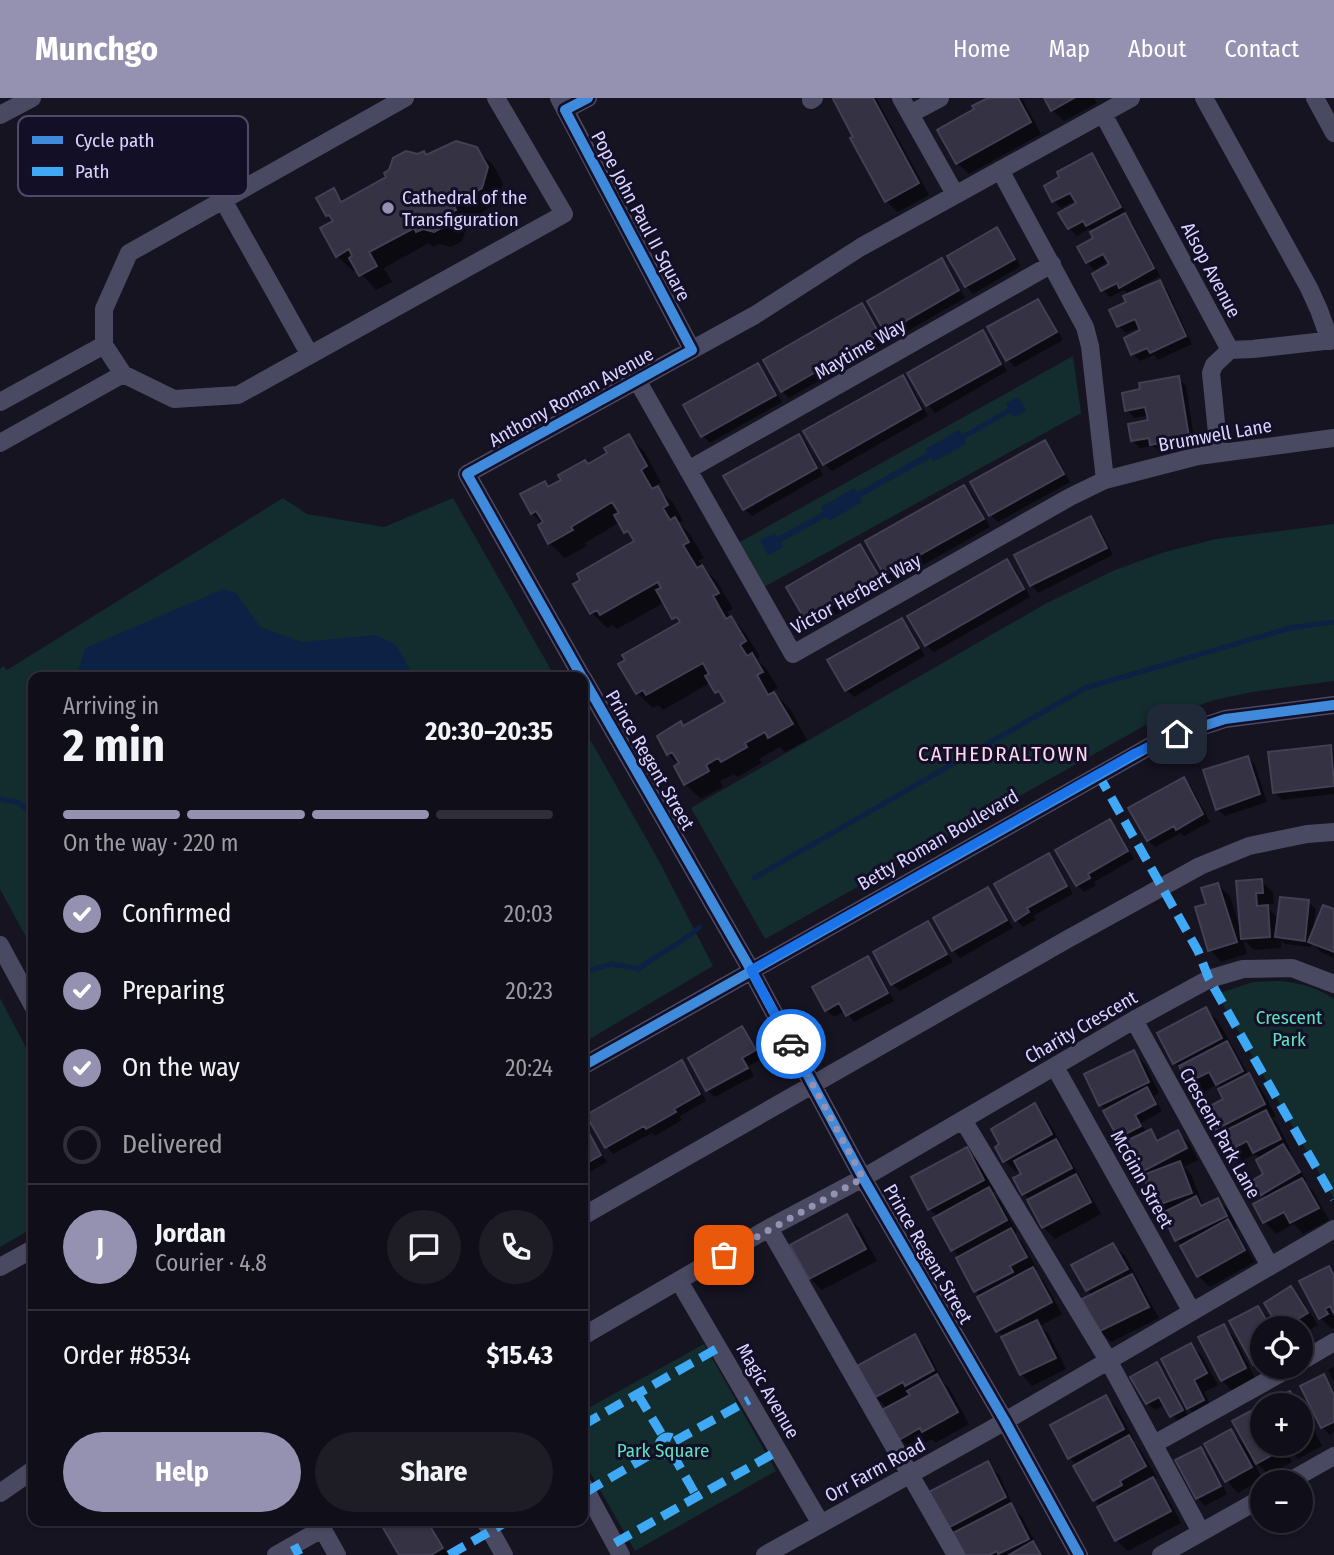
<!DOCTYPE html>
<meta charset="utf-8">
<style>
:root{--surface:#100f19;--page:#1e1d26;--text:#f1f3f6;--muted:#9c9ca2;--line:#302f38;--accent:#9591b1}
body{margin:0;font-family:"Fira Sans Condensed",sans-serif;background:var(--page);color:var(--text);height:100vh;display:flex;flex-direction:column;font-size:26px;white-space:nowrap}
*{box-sizing:border-box;margin:0}
p{font-size:23px;color:var(--muted)}
.icon{flex:none;width:38px;height:38px;fill:none;stroke:currentColor;stroke-width:2;stroke-linecap:round;stroke-linejoin:round}
.map{position:relative;flex:1;overflow:hidden}
.drawer{position:absolute;left:28px;top:574px;width:560px;height:854px;display:flex;flex-direction:column;background:var(--surface);border-radius:14px;box-shadow:0 2px 5px #0004,0 0 0 2px var(--line)}
.drawer>*{flex:none}
.fabs{position:absolute;left:1250px;top:1218px;display:grid;gap:14px}
.fabs a{display:grid;place-items:center;width:63px;height:63px;border-radius:50%;background:var(--surface);box-shadow:0 2px 5px #0004,0 0 0 2px var(--line);font-size:35px}
.pin{position:absolute;display:grid;place-items:center;width:60px;height:60px;color:#fff;margin:-30px;border-radius:14px;box-shadow:0 4px 10px #0006}
.courier{position:absolute;display:grid;place-items:center;width:70px;height:70px;margin:-35px;border:5px solid #1a73e8;border-radius:50%;background:#fff;color:#222;box-shadow:0 2px 9px #0007}
.head em{font-style:normal;font-weight:700}
.head div{display:flex;flex-direction:column-reverse}
.head{display:flex;align-items:center;justify-content:space-between;height:119px;padding:0 35px}
h1{font-size:46px;font-weight:700;line-height:52px}
.bar{display:grid;grid-template-columns:repeat(4,1fr);gap:10px 7px;align-content:center;height:84px;padding:0 35px}
.bar i{height:9px;border-radius:5px;background:var(--line)}
.bar .selected{background:var(--accent)}
.bar p{grid-column:span 4}
.line{display:flex;align-items:center;gap:18px;padding:0 35px;border-top:2px solid var(--line)}
.line div{flex:1}
.round{display:grid;place-items:center;flex:none;width:74px;height:74px;border-radius:37px;background:var(--page)}
ol{padding:0 35px;list-style:none}
li{display:flex;align-items:center;gap:21px;height:77px}
li p{margin-inline-start:auto}
li .icon{padding:7px;border-radius:50%;background:var(--accent);color:#fff;stroke-width:4}
li:last-child{color:var(--muted)}
li i{width:38px;height:38px;border:4px solid var(--line);border-radius:50%}
.button{display:flex;gap:14px;margin-top:auto;padding:14px 35px}
.button a{flex:1;height:80px;border-radius:42px;background:var(--accent);color:#fff;font-size:28px;font-weight:700;line-height:80px;text-align:center}
.button a+a{background:var(--page);color:var(--text)}
header{display:flex;align-items:center;gap:42px;box-sizing:border-box;height:98px;padding:0 35px;background:var(--accent);color:#fff}
header strong{font-size:33px}
nav{display:flex;gap:38px;margin-inline-start:auto;font-size:24px}
.map>svg:first-child{display:block}
.green{fill:#132c2d}
.water{fill:#0d2144}
.shadow{fill:#0007}
.lines{fill:none;stroke-linecap:round;stroke-linejoin:round}
.stream{stroke:#0d2144;stroke-width:5}
.building{fill:#343243;stroke:#433f54;stroke-width:2}
.minor{stroke:#4a4962;stroke-width:18}
.quiet{stroke:#3fa9f5;stroke-width:9;stroke-dasharray:18 9;stroke-linecap:butt}
.cycleway-casing{stroke:#130f26;stroke-width:15}
.cycleway{stroke:#408adc;stroke-width:10}
.done{stroke:#9591b1;stroke-width:7;stroke-dasharray:0 12.6}
.route{stroke:#1a73e8;stroke-width:9}
.poi-dot{fill:#9591b1;stroke:#130f26;stroke-width:2.5}
.labels{text-anchor:middle;dominant-baseline:central;stroke-width:6;stroke-linejoin:round;paint-order:stroke}
.poi-label{font-size:19px;fill:#d9d4ff;stroke:#130f26;text-anchor:start}
.street-label{font-size:19px;fill:#d9d4ff;stroke:#130f26}
.park-label{font-size:19px;fill:#5fe0c0;stroke:#130f26}
.neighbourhood-label{font-size:21px;letter-spacing:2px;fill:#ffd6f0;stroke:#130f26}
.key{fill:#130f26;stroke:#4e4a67;stroke-width:2}
.key-label{font-size:19px;fill:#d9d4ff}
</style>
<header>
<strong>Munchgo</strong>
<nav><a>Home</a><a>Map</a><a>About</a><a>Contact</a></nav>
</header>
<div class="map">
<svg width="1334" height="1457" viewBox="0 0 1334 1457">
<rect width="100%" height="100%" fill="#161421"/>
<path class="green" d="M1073 258 1081 315 764 489 738 445Z
M283 400 307 416 384 429 453 400 555 579H33V852L0 791V571L3 568 7 572Z
M1334 426V583L1252 594 1214 602 1144 628 765 841 691 710 1045 506 1115 472 1165 454 1216 441Z
M583 629 659 763 713 868 583 945Z
M1279 883C1300 885 1317 889 1334 901V1101L1217 896 1253 884Z
M0 900 33 963V1130L0 1149Z
M704 1246 776 1373 635 1453 583 1362V1313Z"/>
<path class="water" d="M1018 299 1026 313 1014 319 1010 315 964 341 966 346 933 364 931 360 860 399 862 404 829 423 826 419 781 444 783 449 768 457 760 442 774 435 778 439 823 414 821 409 854 390 858 394 927 355 925 351 959 332 962 337 1008 310 1006 305Z
M224 491 236 495 260 529 302 544 376 537 396 547 414 579H84L79 571 85 550Z"/>
<path class="shadow" d="M839 0H876L929 97 898 114 886 103Z
M991 0H1022L1041 36 969 76 957 65 977 12Z
M1046 0H1094L1097 5 1064 23 1052 12Z
M476 51 493 67 503 85 497 105 468 123 471 128 466 131 462 143 451 149 439 146 433 149 429 145 384 170 392 184 376 192 357 171 353 173 337 158 334 124 327 117 334 93 345 104 427 59Z
M1092 57 1099 64 1127 117 1125 118 1132 124 1160 178 1140 189 1141 192 1159 184 1167 191 1192 246 1158 262 1154 257 1140 263 1133 256 1143 233 1141 229 1126 235 1119 228 1129 197 1124 192 1110 199 1104 193 1125 182 1109 163 1094 172 1087 164 1095 141 1090 130 1077 138 1069 130 1078 106 1076 102 1061 110 1054 103Z
M997 131 1004 139 1021 168 973 196 966 188Z
M941 163 949 170 965 200 894 241 886 234Z
M1037 203 1045 211 1063 242 1015 269 1008 262Z
M862 207 869 215 886 245 789 300 782 293Z
M982 234 990 242 1007 273 935 315 928 307 909 275Z
M757 267 765 274 782 304 710 345 703 338Z
M902 279 910 287 928 318 832 373 824 366Z
M1178 280 1186 288 1195 346 1159 353 1153 348 1140 350 1133 343 1150 323 1149 317 1134 320 1127 312Z
M628 338 644 353 661 384 655 388 673 405 683 423 679 425 690 436 704 460 698 463 718 485 733 511 727 514 746 536 760 559 757 561 767 572 778 590 772 593 790 611 807 642 785 654 780 649 759 661 762 665 737 679 734 676 720 683 723 689 701 701 685 686 679 667 668 656 684 629 727 605 710 585 663 612 658 607 653 610 637 595 680 526 665 504 617 531 613 527 607 530 591 514 582 483 636 444 620 424 585 445 587 448 565 460 549 445 543 426 532 415 545 385 550 390 589 368 609 356Z
M798 338 806 345 823 377 752 418 744 411Z
M1044 344 1052 351 1070 384 998 424 991 417Z
M964 389 972 396 990 429 893 484 886 476 868 444Z
M1091 420 1098 427 1113 457 1038 495 1031 487Z
M860 448 867 455 886 488 814 529 806 521Z
M1006 463 1014 470 1030 499 934 554 926 547Z
M902 522 909 529 925 558 854 599 846 592Z
M1330 649 1334 653V696L1282 702 1274 694Z
M1248 660 1255 667 1267 704 1225 718 1217 711Z
M1183 681 1191 688 1210 724 1184 738 1181 735 1155 749 1148 742Z
M1109 723 1117 730 1134 761 1094 784 1096 787 1084 794 1077 787Z
M1048 757 1056 764 1073 796 1033 818 1036 822 1023 829 1016 822Z
M1261 783 1273 794 1274 806 1265 807 1279 821 1308 804 1316 811 1313 833 1334 813V860L1322 855 1312 845 1311 849 1285 846 1281 842V850L1254 852 1243 841 1247 856 1221 864 1210 852 1208 807 1218 787 1230 798 1240 831 1237 785Z
M988 791 995 798 1013 830 960 860 953 852Z
M928 825 935 833 953 864 900 893 892 886Z
M867 860 875 867 894 903 854 924 845 913 834 919 827 912Z
M1206 912 1218 923 1250 979 1260 989 1276 1018 1272 1020 1277 1025 1291 1053 1289 1054 1306 1082 1304 1084 1313 1093 1329 1122 1303 1136 1294 1126 1276 1136 1265 1124 1255 1107 1267 1100 1263 1096 1266 1076 1261 1061 1256 1056 1239 1064 1227 1053 1222 1036 1217 1031V1013L1225 1002 1222 991 1218 986 1200 996 1175 965Z
M742 931 749 938 762 960 749 968 754 978 715 999 707 992Z
M1133 955 1145 966 1159 995 1154 998 1162 1013 1141 1025 1147 1035 1151 1033 1161 1043 1178 1035 1190 1046 1198 1062 1184 1069 1191 1076 1203 1107 1204 1108 1217 1102 1229 1113 1237 1130 1235 1131 1255 1164 1210 1189 1198 1178 1183 1148 1177 1142 1165 1115 1157 1107 1148 1083 1139 1075 1126 1046 1119 1039 1107 1013 1100 1006Z
M682 965 689 972 706 1003 680 1018 682 1022 655 1038 652 1035 613 1056 606 1048Z
M1035 1007 1046 1019 1101 1116 1055 1141 1043 1129 1030 1102 1024 1096 1023 1076 1021 1072 1016 1074 1005 1063 1002 1046Z
M583 1025 607 1064 583 1078Z
M966 1051 978 1063 995 1093 992 1095 1000 1103 1017 1134 1014 1136 1022 1144 1037 1171 1034 1172 1044 1183 1062 1216 1040 1228 1048 1235 1066 1271 1032 1288 1021 1276 1004 1239 998 1233 981 1199 976 1193 958 1161 960 1160 953 1152 935 1121 938 1119 930 1111 913 1080Z
M847 1118 859 1130 877 1163 822 1192 810 1180Z
M1113 1147 1125 1158 1159 1220 1111 1244 1100 1233 1093 1198 1087 1192Z
M1329 1170 1334 1175V1230L1332 1231 1320 1220Z
M1291 1190 1302 1202 1318 1227 1306 1234 1315 1249 1300 1255V1230H1281L1266 1206Z
M1258 1210 1270 1221 1274 1230H1262V1269H1281L1265 1277 1254 1266Z
M1223 1228 1235 1240 1256 1282 1233 1294 1222 1282Z
M915 1238 926 1250 943 1284 949 1290 969 1326 935 1345 932 1341 912 1352 900 1341 888 1311 876 1299Z
M1191 1247 1202 1258 1218 1287 1204 1294 1214 1314 1200 1321 1188 1310Z
M1157 1266 1164 1274 1189 1319 1179 1325 1165 1307 1155 1312 1147 1305Z
M1334 1269V1284L1328 1272Z
M1324 1278 1334 1292V1334L1330 1337 1322 1329Z
M1290 1295 1302 1307 1322 1348 1298 1361 1283 1346 1292 1364 1269 1377 1252 1360 1262 1381 1238 1395 1227 1383 1231 1333 1248 1351 1258 1311 1262 1315V1346H1300V1307H1265Z
M1106 1299 1117 1310 1135 1343H1133L1140 1351 1157 1380 1153 1382 1164 1393 1181 1425 1128 1453 1116 1442 1101 1409 1095 1402 1076 1369 1077 1368 1070 1360 1052 1328Z
M1200 1351 1208 1358 1227 1396 1205 1408 1197 1400 1177 1363Z
M987 1366 999 1377 1015 1412 1022 1419 1039 1451 1044 1457H966L955 1434 949 1429Z
M381 1423H429L448 1457H401Z"/>
<g class="lines">
<path class="stream" d="M0 701 17 704 33 715
M754 780 1085 590 1290 530 1334 524
M583 874 612 866 639 871C658 855 680 847 700 829"/>
</g>
<path class="building" d="M835 0H873L919 85 885 104 850 40 853 39 833 1Z
M988 0H1018L1031 24 956 66 937 32 974 11 972 8Z
M1044 0H1074L1051 13Z
M456 43 477 49 488 69 482 90 454 107 456 112 451 115 447 127 434 134 423 131 416 134 414 130 369 154 377 168 359 178 349 160 352 158 349 151 336 159 320 130 333 123 329 117 326 118 316 100 334 90 341 104 386 79 384 75 389 72 393 60 406 53 418 56 424 53 426 57Z
M1092 55 1121 109 1086 128 1083 123 1068 131 1058 115 1076 105 1070 95 1052 104 1044 88 1059 79 1057 74Z
M1125 115 1154 170 1119 190 1117 185 1101 193 1092 176 1109 166 1103 156 1086 165 1077 149 1093 140 1090 134Z
M997 129 1015 161 965 189 947 158Z
M942 160 959 192 885 235 867 203Z
M1160 182 1186 238 1150 255 1147 250 1131 257 1124 240 1140 232 1135 221 1117 229 1109 212 1126 204 1123 198Z
M1038 201 1057 234 1006 263 987 229Z
M862 205 880 237 781 294 763 262Z
M983 232 1001 266 926 308 907 275Z
M758 265 776 297 701 339 683 307Z
M903 277 921 311 823 367 803 333Z
M1179 278 1189 339 1150 347 1149 340 1131 343 1128 326 1148 322 1145 309 1125 313 1122 295 1140 291 1139 285Z
M629 336 647 368 641 372 652 391 658 388 668 407 663 410 670 422 675 419 689 444 683 447 697 470 702 467 719 495 713 498 726 521 731 518 746 543 740 547 747 558 752 555 763 574 757 577 768 597 774 594 793 626 768 640 765 634 745 645 747 649 721 664 718 660 706 667 709 673 684 687 674 668 679 665 672 654 667 657 657 638 681 623 683 628 725 604 719 593 715 595 705 578 709 576 703 565 646 597 643 592 636 596 618 566 625 562 622 557 680 524 677 519 672 521 656 492 661 490 658 484 600 517 597 512 590 516 573 486 580 482 577 476 634 443 628 433 624 435 614 417 619 415 612 404 571 429 573 432 548 446 538 427 543 424 536 413 531 416 520 396 545 383 548 389 561 382 558 377 585 362 588 366 607 355 604 350Z
M799 336 817 370 743 412 723 378Z
M1045 342 1064 376 989 418 970 384Z
M964 387 984 421 884 477 865 443Z
M1091 418 1107 450 1030 488 1014 457Z
M860 446 880 480 805 522 786 489Z
M1007 461 1024 491 925 548 907 518Z
M902 520 919 550 845 593 827 562Z
M1331 647 1334 688 1273 695 1268 654Z
M1248 658 1260 696 1216 712 1203 672Z
M1184 679 1203 716 1176 732 1174 728 1147 743 1128 710Z
M1110 721 1128 753 1088 776 1090 780 1076 788 1055 752Z
M1049 755 1067 788 1027 810 1029 814 1015 823 994 786Z
M1262 781 1263 795H1256L1257 808 1268 807 1270 839 1241 841 1236 783Z
M1218 785 1237 844 1208 853 1195 809 1206 806 1201 790Z
M988 789 1007 822 952 853 933 820Z
M1280 799 1309 802 1305 843 1275 839Z
M1323 807 1334 811V854L1308 844Z
M928 823 947 856 891 887 873 854Z
M868 858 888 895 846 918 839 905 825 913 812 889Z
M1206 909 1222 940 1173 966 1157 935Z
M742 928 756 952 742 960 748 970 706 993 688 960Z
M1227 943 1243 973 1216 987 1209 974 1187 985 1179 968Z
M1134 952 1149 984 1099 1008 1084 976Z
M682 962 700 996 674 1011 676 1014 646 1031 644 1028 605 1050 586 1017Z
M1249 975 1265 1006 1215 1032 1207 1016 1214 1013 1212 1007 1223 1001 1218 991Z
M1147 989 1156 1006 1135 1017 1141 1028 1118 1040 1103 1013Z
M1035 1005 1052 1036 1003 1064 995 1049 999 1046 991 1031Z
M1266 1012 1281 1041 1253 1055 1247 1043 1226 1054 1217 1037Z
M583 1024 601 1057 583 1067Z
M1151 1031 1157 1043 1178 1032 1187 1050 1138 1076 1122 1045Z
M1056 1041 1072 1070 1022 1097 1013 1080 1021 1076 1014 1063Z
M1283 1046 1300 1074 1261 1097 1253 1082 1263 1076 1256 1062Z
M967 1049 984 1082 928 1112 911 1079Z
M1180 1063 1192 1095 1155 1108 1143 1077Z
M1076 1076 1091 1104 1042 1130 1027 1102Z
M1302 1080 1319 1110 1290 1125 1284 1114 1263 1125 1253 1106Z
M989 1089 1007 1122 951 1153 933 1120Z
M1196 1098 1201 1108 1218 1100 1227 1118 1175 1143 1162 1115Z
M847 1116 866 1151 809 1181 790 1147Z
M1228 1121 1245 1152 1197 1179 1180 1148Z
M1011 1130 1027 1159 1010 1168 1013 1174 974 1194 956 1160Z
M1113 1145 1128 1171 1086 1193 1071 1167Z
M1329 1168 1334 1178V1216L1330 1208 1325 1211 1328 1216 1319 1221 1299 1183Z
M1033 1169 1052 1204 996 1234 977 1199Z
M1132 1176 1149 1209 1098 1234 1082 1201Z
M1291 1188 1308 1215 1296 1222 1305 1237 1300 1239V1230H1279L1264 1205Z
M1258 1208 1271 1230H1262V1262L1253 1267 1229 1223Z
M1037 1222 1056 1260 1020 1277 1001 1239Z
M1224 1226 1246 1270 1221 1283 1198 1239Z
M915 1236 934 1272 905 1288 903 1284 874 1300 857 1268Z
M1191 1245 1207 1275 1194 1282 1204 1302 1187 1311 1161 1261Z
M1157 1264 1183 1312 1170 1319 1159 1299 1146 1306 1130 1279Z
M937 1276 958 1314 922 1334 920 1330 899 1342 882 1312 910 1297 907 1293Z
M1324 1276 1334 1297V1324L1321 1330 1300 1288Z
M1290 1293 1297 1307H1263V1306Z
M1106 1297 1124 1331 1068 1361 1050 1327Z
M1258 1309 1262 1316V1346H1278L1281 1352 1256 1366 1232 1323Z
M1300 1313 1312 1337 1300 1342Z
M1231 1331 1252 1369 1225 1384 1204 1346Z
M1129 1337 1146 1368 1120 1383 1122 1387 1093 1403 1073 1368Z
M1201 1349 1221 1388 1196 1401 1175 1362Z
M988 1363 1006 1399 948 1430 929 1394Z
M1153 1379 1171 1413 1115 1443 1097 1409Z
M1011 1405 1029 1441 998 1456 997 1453 989 1457H964L953 1435Z
M379 1423H427L443 1450 431 1457H399Z
M1033 1443 1041 1457H1009Z"/>
<g class="lines">
<path class="minor" d="M405 0 129 155 104 211V247L123 276 174 301 238 297 564 116 496 0
M559 0 692 252
M901 0 955 96
M1204 0 1309 190 1319 212 1330 243
M1315 0 1334 35
M811 2 814 0
M565 12 588 0
M910 16 940 0
M1103 16 1230 252
M0 17 32 0
M1000 72 1085 229 1090 248 1105 382
M223 102 310 257
M1230 252 1253 251 1334 242
M637 282 793 556 1070 399 1105 382 1198 358 1334 340
M0 304 104 247
M0 345 123 276
M1219 355 1211 275 1214 267 1230 252
M688 372 1052 166
M582 579 467 376 755 217 861 149 1131 0
M583 580 751 872 863 1080 1005 1323 1079 1457
M0 847 33 908
M1134 922 1270 1168
M583 968 1161 642 1225 621 1334 607
M1055 969 1192 1214
M963 1022 1108 1262 1201 1434
M583 1118 1066 842 1200 768 1249 748 1307 736 1334 734
M769 1130 956 1457
M0 1169 33 1151
M679 1183 821 1426
M583 1238 769 1130 863 1080 1134 922 1209 881 1243 871 1292 870 1334 886
M1300 1264 1334 1244
M1154 1346 1292 1269
M1288 1384 1334 1358
M583 1387 621 1457
M0 1395 33 1372
M318 1423 337 1457
M485 1423 504 1457
M276 1457 322 1431
M765 1457 988 1333 1334 1131
M1161 1457 1262 1400"/>
<path class="quiet" d="M1098 676 1198 853 1209 881 1334 1101
M638 1297 664 1340
M583 1327 718 1250
M659 1348a9 9 0 1 1 18 0a9 9 0 1 1-18 0Z
M675 1343 749 1302
M672 1355 697 1399
M586 1394 660 1351
M615 1445 778 1353
M294 1447 299 1457
M449 1457 508 1423"/>
<defs>
<path id="cycleway" d="M582 579 467 376 692 252 565 12 588 0
M583 580 751 872 863 1080 1005 1323 1079 1457
M583 968 1161 642 1225 621 1334 607"/>
</defs>
<use href="#cycleway" class="cycleway-casing"/>
<use href="#cycleway" class="cycleway"/>
</g>
<g class="lines">
<path class="done" d="M724 1157 863 1080 791 946"/>
<path class="route" d="M791 946 751 872 1135 655 1177 636"/>
</g>
<circle class="poi-dot" cx="388" cy="110" r="7"/>
<g class="labels">
<g class="poi-label">
<text x="402" y="99">Cathedral of the<tspan x="402" dy="22">Transfiguration</tspan></text>
</g>
<g class="street-label">
<text transform="translate(641 118) rotate(62)">Pope John Paul II Square</text>
<text transform="translate(1211 172) rotate(62)">Alsop Avenue</text>
<text transform="translate(860 251) rotate(-30)">Maytime Way</text>
<text transform="translate(571 299) rotate(-29)">Anthony Roman Avenue</text>
<text transform="translate(1215 337) rotate(-10)">Brumwell Lane</text>
<text transform="translate(856 496) rotate(-29)">Victor Herbert Way</text>
<text transform="translate(650 662) rotate(60)">Prince Regent Street</text>
<text transform="translate(938 742) rotate(-30)">Betty Roman Boulevard</text>
<text transform="translate(1081 929) rotate(-30)">Charity Crescent</text>
<text transform="translate(1220 1035) rotate(61)">Crescent Park Lane</text>
<text transform="translate(1142 1081) rotate(61)">McGinn Street</text>
<text transform="translate(928 1156) rotate(60)">Prince Regent Street</text>
<text transform="translate(768 1293) rotate(60)">Magic Avenue</text>
<text transform="translate(875 1372) rotate(-29)">Orr Farm Road</text>
</g>
<g class="park-label">
<text x="1289" y="919">Crescent<tspan x="1289" dy="22">Park</tspan></text>
<text x="663" y="1352">Park Square</text>
</g>
<g class="neighbourhood-label">
<text x="1004" y="656">CATHEDRALTOWN</text>
</g>
</g>
<rect x="18" y="18" width="230" height="80" rx="10" class="key"/>
<rect x="32" y="38" width="31" height="8" fill="#408adc"/>
<rect x="32" y="69" width="31" height="9" fill="#3fa9f5"/>
<g class="key-label">
<text x="75" y="49">Cycle path</text>
<text x="75" y="80">Path</text>
</g>
</svg>
<div class="fabs">
<a><svg class="icon" aria-label="locate" viewBox="0 0 24 24"><circle cx="12" cy="12" r="6"/><path d="M12 2v4M12 18v4M2 12h4M18 12h4"/></svg></a>
<a>+</a>
<a>−</a>
</div>
<div class="pin" style="left:724px;top:1157px;background:#ea580c"><svg class="icon" aria-label="bag" viewBox="0 0 24 24"><path d="M5 8h14l-1 12H6zM9 8a3 3 0 0 1 6 0"/></svg></div>
<div class="pin" style="left:1177px;top:636px;background:#1f2937"><svg class="icon" aria-label="home" viewBox="0 0 24 24"><path d="M3 11l9-7 9 7M6 9v11h12V9"/></svg></div>
<div class="courier" style="left:791px;top:946px"><svg class="icon" aria-label="car" viewBox="0 0 24 24"><path d="M5 17H2v-5l4-1 3-4h7l3 4 3 1v5h-3M9 17h6M6 11h13"/><circle cx="7" cy="17" r="2"/><circle cx="17" cy="17" r="2"/></svg></div>
<section class="drawer">
<div class="head"><div><h1>2 min</h1><p>Arriving in</p></div><em>20:30–20:35</em></div>
<div class="bar"><i class="selected"></i><i class="selected"></i><i class="selected"></i><i></i><p>On the way · 220 m</p></div>
<ol>
<li><svg class="icon" aria-label="check" viewBox="0 0 24 24"><path d="M5 12l5 5 9-10"/></svg>Confirmed<p>20:03</p></li>
<li><svg class="icon" aria-label="check" viewBox="0 0 24 24"><path d="M5 12l5 5 9-10"/></svg>Preparing<p>20:23</p></li>
<li><svg class="icon" aria-label="check" viewBox="0 0 24 24"><path d="M5 12l5 5 9-10"/></svg>On the way<p>20:24</p></li>
<li><i></i>Delivered</li>
</ol>
<div class="line" style="height:126px"><b class="round" style="background:var(--accent);color:#fff">J</b><div><b>Jordan</b><p>Courier · 4.8</p></div><a class="round"><svg class="icon" aria-label="chat" viewBox="0 0 24 24"><path d="M4 5h16v11H9l-5 4z"/></svg></a><a class="round"><svg class="icon" aria-label="phone" viewBox="0 0 24 24"><path d="M5 4h4l2 5-3 2q2 4 5 5l2-3 5 2v4C11 20 4 13 5 4z"/></svg></a></div>
<div class="line" style="height:91px"><div>Order #8534</div><b>$15.43</b></div>
<div class="button"><a>Help</a><a>Share</a></div>
</section>
</div>
